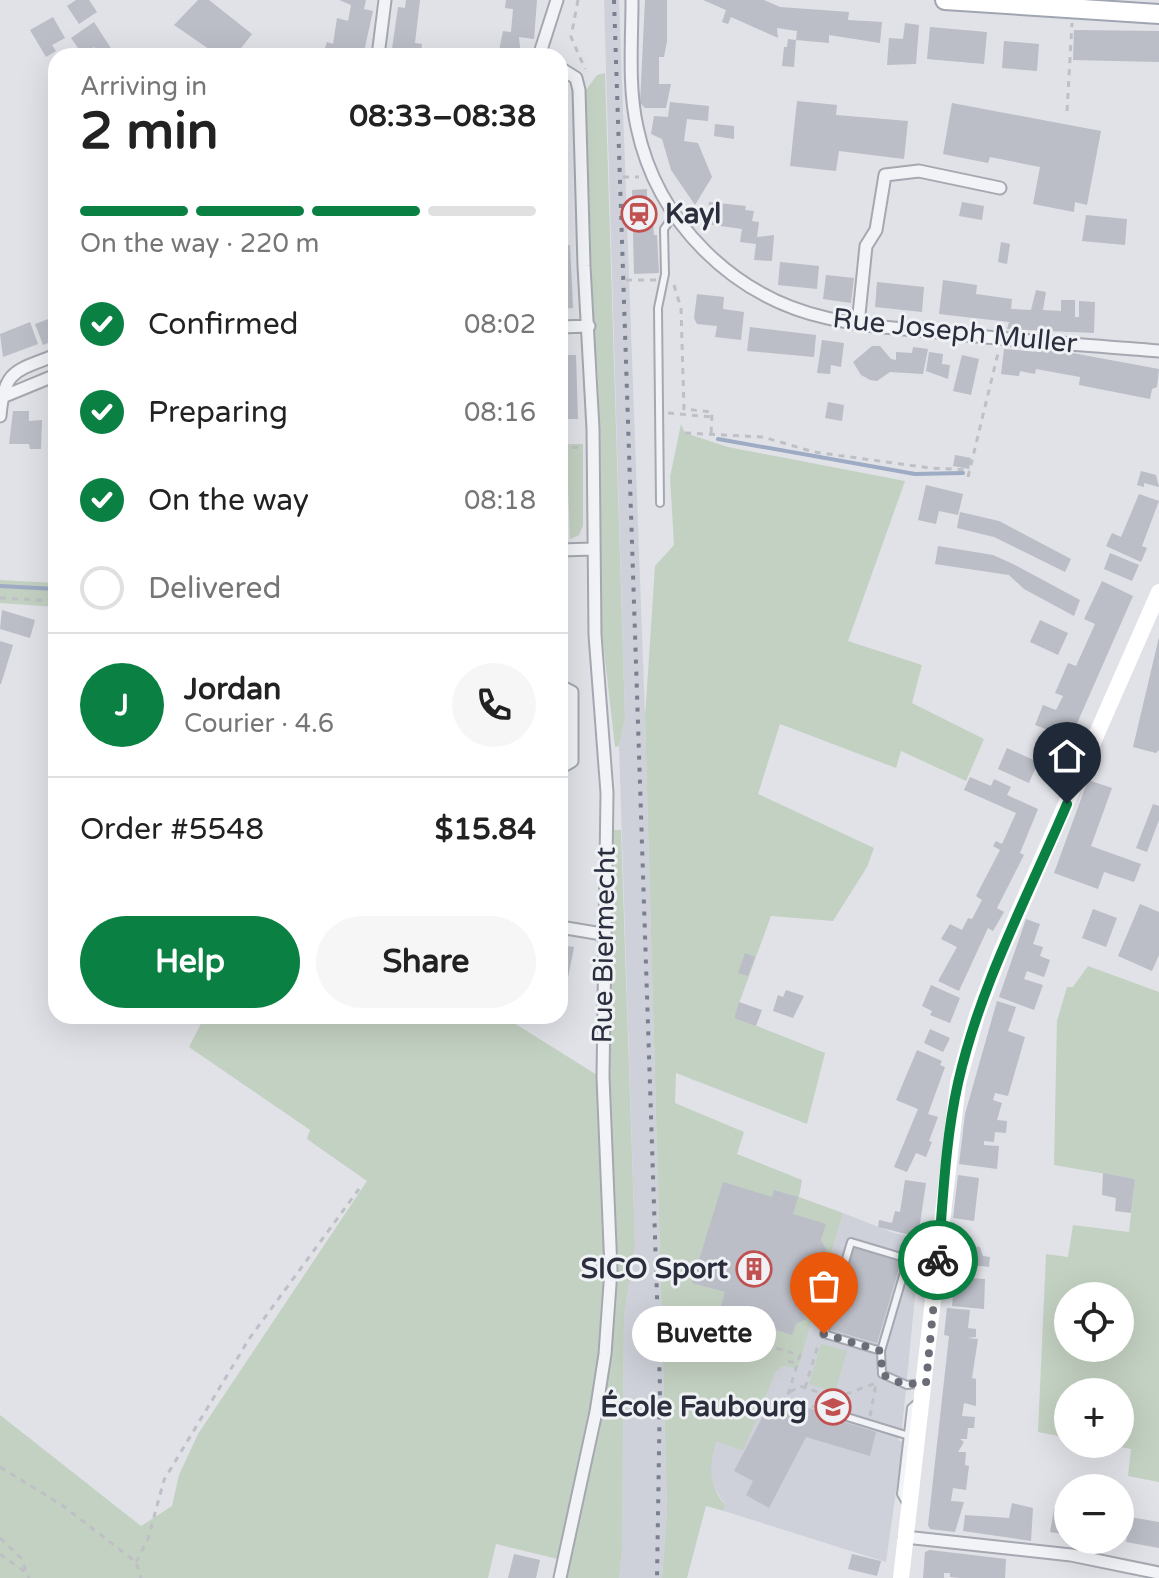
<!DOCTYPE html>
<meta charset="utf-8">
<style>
:root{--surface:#fff;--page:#f6f6f6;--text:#222;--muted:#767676;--line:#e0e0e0;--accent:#0b8043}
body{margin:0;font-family:"Varela Round",sans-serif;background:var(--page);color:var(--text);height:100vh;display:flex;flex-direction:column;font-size:30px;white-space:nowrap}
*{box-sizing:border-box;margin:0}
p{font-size:26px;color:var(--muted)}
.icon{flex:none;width:44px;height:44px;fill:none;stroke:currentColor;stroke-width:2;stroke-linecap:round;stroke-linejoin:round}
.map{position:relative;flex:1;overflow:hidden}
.details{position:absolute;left:48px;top:48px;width:520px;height:976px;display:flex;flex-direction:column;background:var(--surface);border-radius:24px;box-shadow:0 8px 32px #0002}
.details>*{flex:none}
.fabs{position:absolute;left:1054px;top:1282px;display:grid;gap:16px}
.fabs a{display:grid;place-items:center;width:80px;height:80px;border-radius:50%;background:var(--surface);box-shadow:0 8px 32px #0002;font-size:40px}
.pin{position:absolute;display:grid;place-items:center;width:68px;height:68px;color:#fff;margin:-82px -34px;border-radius:50% 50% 50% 0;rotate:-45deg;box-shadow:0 0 8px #0007}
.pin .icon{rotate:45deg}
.courier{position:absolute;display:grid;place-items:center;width:80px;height:80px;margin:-40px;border:6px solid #0b8043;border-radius:50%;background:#fff;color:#222;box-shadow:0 2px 10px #0007}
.bubble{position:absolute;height:56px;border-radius:28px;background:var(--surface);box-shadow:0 8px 32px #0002;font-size:26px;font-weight:700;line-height:56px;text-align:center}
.headline em{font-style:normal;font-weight:700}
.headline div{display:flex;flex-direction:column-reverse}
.headline{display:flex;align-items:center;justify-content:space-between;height:136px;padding:0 32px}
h1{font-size:52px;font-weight:700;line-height:60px}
.bar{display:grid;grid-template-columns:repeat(4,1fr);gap:12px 8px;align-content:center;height:96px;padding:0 32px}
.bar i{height:10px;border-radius:6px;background:var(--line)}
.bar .on{background:var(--accent)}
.bar p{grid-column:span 4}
.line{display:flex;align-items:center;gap:20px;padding:0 32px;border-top:2px solid var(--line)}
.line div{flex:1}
.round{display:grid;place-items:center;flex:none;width:84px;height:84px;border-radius:42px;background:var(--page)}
ol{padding:0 32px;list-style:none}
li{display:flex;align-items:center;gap:24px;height:88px}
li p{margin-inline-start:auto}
li .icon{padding:8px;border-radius:50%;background:var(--accent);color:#fff;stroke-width:4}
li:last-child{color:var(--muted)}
li i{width:44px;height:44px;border:4px solid var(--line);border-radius:50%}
.primary-button{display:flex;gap:16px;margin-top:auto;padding:16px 32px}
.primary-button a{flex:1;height:92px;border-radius:48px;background:var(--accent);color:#fff;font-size:32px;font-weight:700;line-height:92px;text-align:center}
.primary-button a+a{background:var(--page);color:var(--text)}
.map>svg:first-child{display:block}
.built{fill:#ced1d9}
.green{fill:#c3d1c2;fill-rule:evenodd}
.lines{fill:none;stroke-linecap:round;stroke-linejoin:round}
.stream{stroke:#9eabc4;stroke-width:4}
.building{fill:#bbbdc7}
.service-casing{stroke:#a6a8b1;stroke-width:10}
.minor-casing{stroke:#a6a8b1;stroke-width:15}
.primary-casing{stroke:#a0a5b2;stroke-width:22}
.path{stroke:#bec0c6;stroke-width:3;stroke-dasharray:6 6;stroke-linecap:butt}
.service{stroke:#f2f3f6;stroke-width:6}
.minor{stroke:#f2f3f6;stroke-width:11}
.secondary{stroke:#fff;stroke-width:16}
.primary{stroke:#fff;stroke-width:18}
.rail{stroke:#7b8090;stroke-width:4;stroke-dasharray:4 8;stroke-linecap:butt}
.done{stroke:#6a6d78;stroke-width:8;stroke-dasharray:0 14.4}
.route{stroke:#0b8043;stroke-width:10}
.labels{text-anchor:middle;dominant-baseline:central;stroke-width:6;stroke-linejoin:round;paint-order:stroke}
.poi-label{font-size:28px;font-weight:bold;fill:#2a2e3d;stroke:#eff1f5;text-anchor:end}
.street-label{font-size:28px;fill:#2a2e3d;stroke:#eff1f5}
</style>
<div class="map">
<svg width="1159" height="1578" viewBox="0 0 1159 1578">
<rect width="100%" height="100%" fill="#e0e2e7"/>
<path class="built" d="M604 0H619L645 717 667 1509 662 1578H619L622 1552 624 1316 635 1243 619 746 625 718Z
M843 1213 894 1233 926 1239 917 1276 902 1429 898 1440 903 1442 886 1562 724 1511 725 1505 711 1482 709 1466 717 1440 743 1450 776 1372 783 1366 798 1369Z"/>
<path class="green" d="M605 73 625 718 619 746 615 747 602 633 598 377 593 327 586 90 597 75Z
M681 424 685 433 728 447 905 481 848 641 922 665 912 703 984 739 966 781 901 751 896 768 780 724 758 794 874 848 867 867 833 921 771 916 734 1017 825 1053 807 1124 676 1073 675 1103 744 1132 737 1154 802 1180 799 1197 843 1213 798 1369 783 1366 776 1372 743 1451 717 1441C708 1465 708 1484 725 1505L724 1511 706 1506 687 1578H662L667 1509 645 717 655 566 674 545 670 477Z
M560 444H583V526L579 535 570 539 567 463 560 462Z
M0 580 56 583V607L0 603Z
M612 830H621L635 1244 624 1316 622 1552 619 1578H560L609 1312 602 934Z
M1088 966 1159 992V1482L1128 1476 1131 1449 1102 1444H1120V1392H1068V1438L1038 1432 1046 1254 1068 1257 1073 1225 1129 1232 1135 1179 1054 1165 1057 1021 1067 987H1073ZM1068 1296H1120V1348H1068Z
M205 1016H503L597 1075 607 1312 594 1409 562 1560 496 1544 488 1578H0V1415L141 1526 172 1506 179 1475 198 1434 367 1181 307 1139 310 1130 189 1047Z
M821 1344 847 1351 835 1392 809 1384Z"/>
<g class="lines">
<path class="stream" d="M718 439 915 474 963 473
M0 586 56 589"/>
</g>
<path class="building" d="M76 0H89L97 12 79 24 67 6Z
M198 0H209L252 34 235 56H219L174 25Z
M339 0H366L364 9 373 11 363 56H322L327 42 333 44 337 18 348 21 351 5Z
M406 0H420L415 43 422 44 421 53 391 56 398 7 405 8Z
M506 0H537L534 39 519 37 521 56H498L503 31 511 32 513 9 505 8Z
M645 0H667V41L664 57H659V84H671L666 108H645L640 103Z
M703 0H764L780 7 849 12 848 20 882 22 880 43 829 35V43L796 40 794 67 782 66 784 47H787L788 39 796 40 797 31 777 28 778 38 731 17 728 24 722 22 726 10Z
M53 17 65 38 52 45 56 51 46 57 30 30Z
M94 22 114 53 110 56H100L94 47 83 55 71 38Z
M905 23 919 25 916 64 887 65 889 38 903 39Z
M930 27 987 32 984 64 927 59Z
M1074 30 1159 31V62L1073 60Z
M1004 41 1039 44 1037 71 1002 68Z
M797 101 837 105 836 115 908 121 904 159 839 151 836 171 790 166Z
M670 102 709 106 708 121 687 119 684 141 698 143 712 177 695 205 671 170 662 139 651 134 654 116 668 117Z
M952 103 1101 131 1087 205 1075 202 1074 212 1033 204 1040 167 990 157 988 163 943 154Z
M715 124 734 126V139L714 136Z
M647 189V221H653L654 235H657L659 273 634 274 632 190Z
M709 202 746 206 745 210 754 211 752 221 759 222 757 237 774 235 772 261 754 260 756 244 740 242 742 229 707 224Z
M962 202 984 206 982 220 959 216Z
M1086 215 1127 219 1125 245 1082 241Z
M1001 242 1010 244 1007 264 998 262Z
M570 245 573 308 560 309V246Z
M780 262 819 266 817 289 778 285Z
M826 275 854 278 851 303 823 299Z
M943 280 977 285 976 294 1012 299 1011 309 1031 310 1036 290 1046 292 1043 310 1061 311V300H1075V317H1079V301L1095 302 1094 333 1007 329 1009 322 939 314Z
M877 282 924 287 922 312 875 307Z
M697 294 724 297 723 309 744 312 741 340 715 337 717 326 697 324 694 318Z
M51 318 56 340 43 345 35 324Z
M30 322 38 344 3 357 0 334Z
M750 327 816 335 814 357 747 351Z
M822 340 844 343 841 367 831 365 830 374 817 373Z
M872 346H880L891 359 896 360V352L912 353 913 347 928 349 923 374 890 372 877 381 870 380 861 375 853 362Z
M1040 347 1159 369 1157 387 1152 389 1150 399 1079 385 1080 377 1036 369 1035 374 1020 371 1019 376 1001 374 1004 349 1039 352Z
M929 352 943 354 942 364 950 365 948 379 926 371Z
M560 355H576L578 419H560Z
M962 355 979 359 971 395 953 391Z
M828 402 844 405 842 421 825 418Z
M13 411H29V421L42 420 41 449H30L29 444H9Z
M955 455 971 458 969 469 953 466Z
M1141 471 1156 475 1159 487 1144 483V487L1137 485Z
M926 485 963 494 958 515 939 511 936 524 918 520Z
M1139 494 1159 501 1142 546 1147 548 1141 562 1106 546 1112 533 1121 537Z
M567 496 568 526H560V497Z
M960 512 999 521 1071 559 1065 572 994 537 957 528Z
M938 546 993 555 1013 564 1080 600 1074 616 1024 589 1009 575 935 564Z
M1110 553 1139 565 1132 581 1104 569Z
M1102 581 1133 596 1057 769 1038 762 1051 731 1035 725 1043 705 1056 710 1063 696 1055 693 1068 663 1076 666 1095 624 1084 619Z
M2 610 35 620 30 638 0 629Z
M1040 620 1068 633 1058 655 1030 642Z
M1159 637V750L1156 753 1133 747Z
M0 641 13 645 1 684H0Z
M1007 748 1038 762 1029 783 998 769Z
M970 777 991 786 994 779 1011 787 1007 795 1038 809 1020 853 1024 855 997 908 1004 912 993 931 988 928 959 991 938 981 957 947 941 939 950 924 962 930 968 918 972 919 982 900 976 896 1000 850 993 846 996 841 1002 844 1016 813 964 790Z
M1088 780 1112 788 1091 846 1141 864 1134 882 1104 872 1098 889 1054 873Z
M560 792H565L568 874H560Z
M1153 804 1159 806V820L1147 852 1136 848Z
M1140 904 1159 912V955L1152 971 1118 956Z
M1093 909 1117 918 1106 947 1082 938Z
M1026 919 1040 924 1033 944 1043 947 1040 956 1050 960 1044 977 1027 971 1024 979 1043 985 1034 1010 999 997Z
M560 945 574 947 568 978 560 976Z
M745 953 755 957 748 976 738 973Z
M931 985 960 998 950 1023 930 1015 932 1011 922 1006Z
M786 990 804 996 793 1018 773 1011 778 995 783 997Z
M997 1001 1016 1007 1008 1031 1025 1037 1008 1096 995 1093 993 1100 1002 1103 997 1120 1007 1121 1006 1133 995 1132 994 1142 984 1141V1145L999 1146 997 1169 959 1164 965 1114Z
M739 1002 762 1010 756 1026 734 1018Z
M930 1029 950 1038 943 1052 924 1043Z
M917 1050 942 1061 940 1065 945 1067 928 1114 938 1117 929 1141 932 1142 926 1157 916 1153 907 1172 894 1167 918 1109 896 1100Z
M1103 1173 1135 1179 1131 1213 1115 1211 1116 1198 1102 1195Z
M958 1175 979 1178 974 1221 953 1218Z
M905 1180 926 1183 918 1237 878 1227 879 1220 892 1223 895 1211 900 1212Z
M723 1182 772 1197 774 1190 798 1197 793 1214 826 1224 821 1240 827 1251 815 1256 801 1309 806 1319 796 1324 792 1335 777 1330 766 1335 759 1320 720 1309 725 1292 692 1283Z
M958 1244 980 1247 983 1256 990 1257 989 1267 955 1263Z
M852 1247 901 1261 877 1343 828 1329Z
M955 1277 985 1279 984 1309 952 1306Z
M947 1308 970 1310 968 1328 976 1329V1337L967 1338 978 1339 972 1378 976 1379V1406L964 1403 962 1416 975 1417 974 1428H968L967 1439H960L964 1442 958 1452H966L965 1465 969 1466 966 1490 953 1488 951 1501 964 1502 955 1532 930 1529 928 1525 949 1336 944 1335Z
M773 1397 792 1407 793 1404 819 1411 818 1414 876 1432 870 1456 806 1437 769 1508 746 1495 753 1481 734 1471Z
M1012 1503 1033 1508 1031 1541 963 1531 965 1515 1009 1518Z
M1054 1509 1068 1511V1535L1050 1532Z
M1130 1517 1159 1522V1548L1126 1542Z
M930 1550 1006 1559 1005 1578H960L950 1577V1573H944V1578H923L925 1552Z
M514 1554 540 1560 536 1578H508Z
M852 1554 881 1561 877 1576 848 1569Z"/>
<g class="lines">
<defs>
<path id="service" d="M660 503 658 308 665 274 664 229 674 215
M881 1351 824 1334 851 1242 908 1259 881 1351 882 1374 907 1385 922 1383
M821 1409 909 1436
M905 1501 901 1494 911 1408 919 1401"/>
<path id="minor" d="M632 0C632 42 628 86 637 127 657 222 733 297 827 318 866 327 908 329 947 333 1018 341 1088 345 1159 351
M378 56 385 0
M539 56 557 0
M858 324 866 246 876 230 885 175 919 171 1000 188
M560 327 589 326
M0 398 56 375
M0 416C4 369 16 371 56 355
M560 550 593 549
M560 686 572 692V761L560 768
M560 927 602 934
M905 1537 1071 1555 1159 1573
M560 1578 596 1412 605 1354 611 1270 603 1077 607 793 595 635 593 429 584 266 579 90 576 78 560 68"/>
<path id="primary" d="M945 0 1159 14"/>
</defs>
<use href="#service" class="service-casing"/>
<use href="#minor" class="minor-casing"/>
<use href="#primary" class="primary-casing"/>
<path class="path" d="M578 0 571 37 585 69
M1067 111 1072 23
M623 177H639
M626 280H656
M674 285 681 308 684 409 712 412 711 435
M668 413 712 417
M685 433 763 437 814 452 930 468 970 470
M560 448 581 447
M968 477 999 349
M0 598 56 601
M760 1353 762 1344 800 1355 787 1398 814 1407
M788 1361 797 1364
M805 1388 819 1342
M790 1392 800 1386 835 1398 876 1383
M870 1416 876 1384
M0 1467 62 1505 136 1562 141 1578
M0 1538 21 1558 29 1578
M0 1554 28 1574
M136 1562 148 1539 164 1480 249 1339 359 1189"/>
<use href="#service" class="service"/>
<use href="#minor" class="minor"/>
<path class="secondary" d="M901 1578 958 1083 977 1015 1001 952 1159 592"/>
<use href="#primary" class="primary"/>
<path class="rail" d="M614 0 660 1387 657 1578"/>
</g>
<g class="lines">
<path class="done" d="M824 1334 881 1351 882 1374C898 1384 908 1385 926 1383L938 1260"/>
<path class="route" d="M938 1260C943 1201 945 1141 958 1083 980 985 1028 896 1067 804"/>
</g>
<defs>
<symbol id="station-ring" viewBox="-11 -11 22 22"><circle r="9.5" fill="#eff1f5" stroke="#c15051" stroke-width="1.5"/><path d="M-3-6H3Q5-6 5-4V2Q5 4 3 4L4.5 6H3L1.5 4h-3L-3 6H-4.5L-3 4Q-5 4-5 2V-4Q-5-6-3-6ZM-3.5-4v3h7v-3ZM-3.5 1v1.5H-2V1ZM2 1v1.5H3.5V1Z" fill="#c15051"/></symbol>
<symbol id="building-ring" viewBox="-11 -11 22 22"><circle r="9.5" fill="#eff1f5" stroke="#c15051" stroke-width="1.5"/><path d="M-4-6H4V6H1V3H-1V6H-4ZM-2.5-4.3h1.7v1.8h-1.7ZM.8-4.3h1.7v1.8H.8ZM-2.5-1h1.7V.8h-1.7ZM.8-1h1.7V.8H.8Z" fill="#c15051"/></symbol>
<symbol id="school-ring" viewBox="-11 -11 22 22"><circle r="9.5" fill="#eff1f5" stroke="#c15051" stroke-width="1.5"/><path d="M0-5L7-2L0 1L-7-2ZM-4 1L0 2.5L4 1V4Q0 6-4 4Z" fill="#c15051"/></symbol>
</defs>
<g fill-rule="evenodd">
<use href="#station-ring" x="619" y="194" width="40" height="40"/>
<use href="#building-ring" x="734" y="1249" width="40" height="40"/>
<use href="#school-ring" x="813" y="1387" width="40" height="40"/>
</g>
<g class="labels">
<g class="poi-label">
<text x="665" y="214" text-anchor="start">Kayl</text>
<text x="728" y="1269">SICO Sport</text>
<text x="807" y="1407">École Faubourg</text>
</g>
<g class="street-label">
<text transform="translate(955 331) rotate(6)">Rue Joseph Muller</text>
<text transform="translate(604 945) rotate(-89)">Rue Biermecht</text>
</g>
</g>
</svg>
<div class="fabs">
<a><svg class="icon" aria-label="locate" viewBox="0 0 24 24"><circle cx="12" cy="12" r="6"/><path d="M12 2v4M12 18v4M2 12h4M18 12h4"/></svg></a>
<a>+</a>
<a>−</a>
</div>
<div class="pin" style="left:824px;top:1334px;background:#ea580c"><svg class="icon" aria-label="bag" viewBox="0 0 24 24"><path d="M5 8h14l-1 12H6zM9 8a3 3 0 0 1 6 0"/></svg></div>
<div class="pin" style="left:1067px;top:804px;background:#1f2937"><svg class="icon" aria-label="home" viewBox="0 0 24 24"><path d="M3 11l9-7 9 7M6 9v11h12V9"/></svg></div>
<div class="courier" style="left:938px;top:1260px"><svg class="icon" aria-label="bike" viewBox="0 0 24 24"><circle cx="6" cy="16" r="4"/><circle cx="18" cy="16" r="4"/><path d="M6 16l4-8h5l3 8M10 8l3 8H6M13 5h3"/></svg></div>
<div class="bubble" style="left:632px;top:1306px;width:144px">Buvette</div>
<section class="details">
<div class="headline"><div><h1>2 min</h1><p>Arriving in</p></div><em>08:33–08:38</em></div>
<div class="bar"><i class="on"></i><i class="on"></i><i class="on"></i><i></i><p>On the way · 220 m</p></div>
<ol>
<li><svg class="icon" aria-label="check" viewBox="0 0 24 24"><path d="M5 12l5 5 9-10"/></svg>Confirmed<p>08:02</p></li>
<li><svg class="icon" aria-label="check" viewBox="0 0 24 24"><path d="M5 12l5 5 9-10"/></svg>Preparing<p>08:16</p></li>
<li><svg class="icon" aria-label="check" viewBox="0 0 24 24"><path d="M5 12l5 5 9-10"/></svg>On the way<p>08:18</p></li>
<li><i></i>Delivered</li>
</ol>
<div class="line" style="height:144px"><b class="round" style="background:var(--accent);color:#fff">J</b><div><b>Jordan</b><p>Courier · 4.6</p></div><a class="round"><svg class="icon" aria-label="phone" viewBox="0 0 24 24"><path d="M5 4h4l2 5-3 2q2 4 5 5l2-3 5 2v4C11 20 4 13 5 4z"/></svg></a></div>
<div class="line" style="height:104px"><div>Order #5548</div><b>$15.84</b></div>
<div class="primary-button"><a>Help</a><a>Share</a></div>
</section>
</div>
